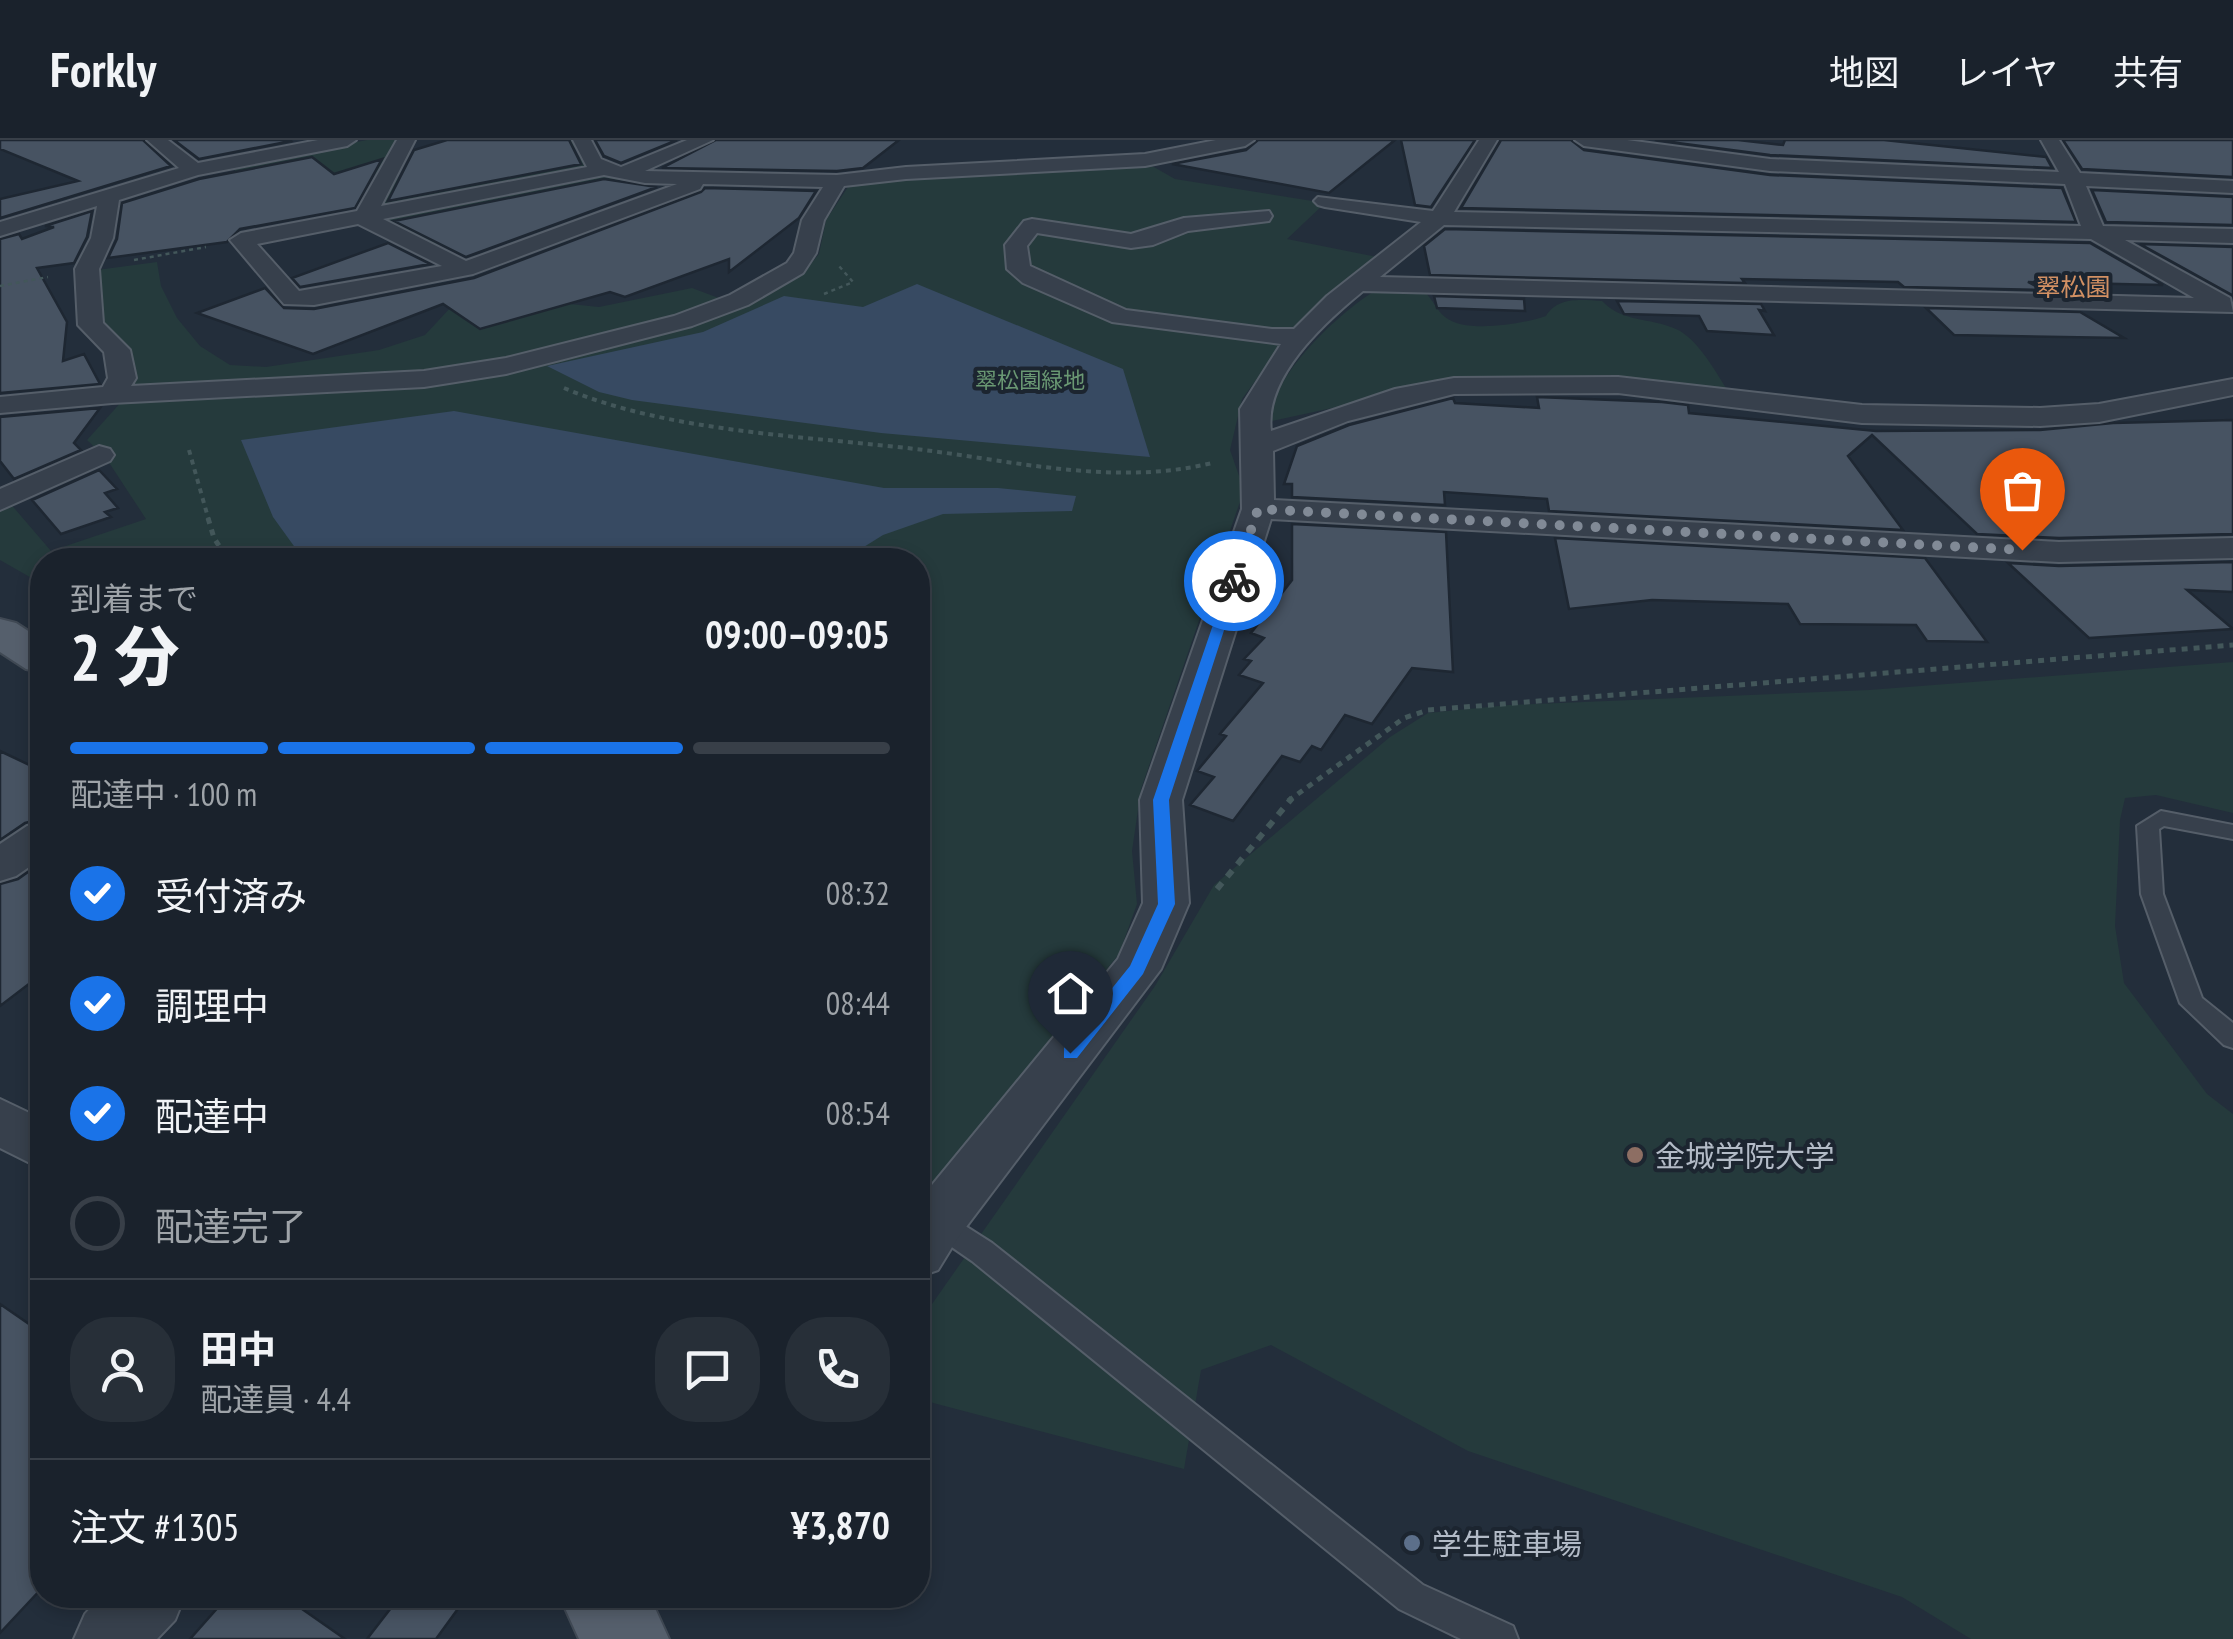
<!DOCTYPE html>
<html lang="ja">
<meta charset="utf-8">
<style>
:root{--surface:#1a222c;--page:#272f38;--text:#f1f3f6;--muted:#9fa4a9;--line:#383f48;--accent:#1a73e8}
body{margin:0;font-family:"PT Sans Narrow","Noto Sans JP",sans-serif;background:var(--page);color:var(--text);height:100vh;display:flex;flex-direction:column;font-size:38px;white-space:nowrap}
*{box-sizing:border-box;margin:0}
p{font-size:32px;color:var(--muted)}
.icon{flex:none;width:55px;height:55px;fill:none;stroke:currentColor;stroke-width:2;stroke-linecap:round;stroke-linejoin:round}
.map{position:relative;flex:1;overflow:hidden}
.side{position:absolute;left:30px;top:408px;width:900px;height:1060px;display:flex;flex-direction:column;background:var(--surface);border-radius:40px;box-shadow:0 5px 15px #0003,0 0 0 2px var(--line)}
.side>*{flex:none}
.pin{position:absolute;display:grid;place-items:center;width:85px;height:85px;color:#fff;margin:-102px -42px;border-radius:50% 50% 50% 0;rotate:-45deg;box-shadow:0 0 10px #0007}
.pin .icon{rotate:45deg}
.courier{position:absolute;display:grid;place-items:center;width:100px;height:100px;margin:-50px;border:8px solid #1a73e8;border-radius:50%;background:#fff;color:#222;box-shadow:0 2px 12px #0007}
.head em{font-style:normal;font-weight:800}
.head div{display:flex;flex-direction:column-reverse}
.head{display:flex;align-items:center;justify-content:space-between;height:170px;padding:0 40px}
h1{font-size:65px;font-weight:800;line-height:75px}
.bar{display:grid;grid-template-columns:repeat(4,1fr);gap:15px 10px;align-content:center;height:120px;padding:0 40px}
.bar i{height:12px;border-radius:8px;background:var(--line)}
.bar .active{background:var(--accent)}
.bar p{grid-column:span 4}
.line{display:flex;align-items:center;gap:25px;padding:0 40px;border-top:2px solid var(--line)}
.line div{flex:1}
.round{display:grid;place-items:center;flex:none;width:105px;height:105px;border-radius:40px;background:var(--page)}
ol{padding:0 40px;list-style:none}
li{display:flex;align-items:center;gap:30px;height:110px}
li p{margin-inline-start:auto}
li .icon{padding:10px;border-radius:50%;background:var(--accent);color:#fff;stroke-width:4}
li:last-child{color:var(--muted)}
li i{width:55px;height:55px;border:5px solid var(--line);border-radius:50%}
header{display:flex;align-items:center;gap:60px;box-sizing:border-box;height:140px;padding:0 50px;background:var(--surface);border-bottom:2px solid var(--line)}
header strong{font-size:48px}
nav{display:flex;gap:55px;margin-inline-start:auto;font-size:35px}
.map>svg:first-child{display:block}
.green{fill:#253a3c}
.water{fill:#374a62}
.building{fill:#475362;stroke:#1e2732;stroke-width:2.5}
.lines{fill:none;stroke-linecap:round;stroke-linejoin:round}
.lane-casing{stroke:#555e69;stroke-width:4}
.street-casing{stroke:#555e69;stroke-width:4}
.primary-casing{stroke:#404954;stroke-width:4}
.path-far3{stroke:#43575a;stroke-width:2.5;stroke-dasharray:4 4;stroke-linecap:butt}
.path-far2{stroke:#43575a;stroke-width:4;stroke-dasharray:5 5;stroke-linecap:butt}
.path-far1{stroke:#43575a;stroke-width:5;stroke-dasharray:6 6;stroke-linecap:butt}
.path{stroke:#43575a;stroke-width:6;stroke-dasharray:8 8;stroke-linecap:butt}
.lane{fill:#37404c;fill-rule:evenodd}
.street{fill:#37404c;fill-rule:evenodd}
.primary{fill:#555f6c;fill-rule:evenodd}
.route{fill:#1a73e8}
.done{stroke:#818a96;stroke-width:10;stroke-dasharray:0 18}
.education-dot{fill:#8d6e63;stroke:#1c2530;stroke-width:4}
.service-dot{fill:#5c6f8a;stroke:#1c2530;stroke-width:4}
.labels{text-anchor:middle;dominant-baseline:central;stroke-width:8;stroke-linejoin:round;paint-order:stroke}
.far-park-label{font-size:22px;fill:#6a9873;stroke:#1c2530}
.far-quarter-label{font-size:25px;fill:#d29063;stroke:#1c2530}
.near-poi-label{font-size:30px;fill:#b3bbc7;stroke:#1c2530;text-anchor:start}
</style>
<header>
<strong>Forkly</strong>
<nav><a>地図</a><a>レイヤ</a><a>共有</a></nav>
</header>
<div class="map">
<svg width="2233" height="1499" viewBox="0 0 2233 1499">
<rect width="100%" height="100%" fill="#232e3b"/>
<path class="green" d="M367 0H400L378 34 239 56 234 26Z
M514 0H575L574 13 590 28 374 75 394 39 433 34Z
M1145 22 1175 39 1325 63 1287 99 1377 117 1292 191 1242 259 1230 310 1244 350 1141 649 1132 711 1137 764 1119 814 918 1066V420H42V444L0 420V366L9 362 51 411 146 379 106 318 87 300 123 260 424 243 744 163 805 131 819 114 826 80 848 47 864 40Z
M599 31 638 39 431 107 377 80Z
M157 122 161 146 177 178 200 206 230 225 266 227 379 210 425 195 452 166 560 163 599 167 692 148 724 160 678 177 505 221 424 235 123 251 101 184 97 130Z
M1380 148 1425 152C1433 160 1437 171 1445 177 1465 194 1523 184 1546 176 1558 156 1582 160 1602 161 1623 183 1649 177 1676 189 1698 199 1715 231 1728 251L1471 238 1272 281C1265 240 1347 165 1380 148Z
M2233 522V673L2156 655 2125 658 2120 680 2115 786 2124 843 2207 954 2233 974V1499H1971L1902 1457 1468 1311 1271 1205 1201 1230 1184 1329 918 1259V1184L1155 846 1214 745 1390 597 1428 573 1509 565 1869 550Z"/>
<path class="water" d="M917 144 1123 229 1150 317 881 293 632 260 599 252 547 226 703 192 784 156 863 167Z
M454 271 884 348H998L1076 356 1072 371 943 374 883 395 843 420H304L273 377 241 300Z"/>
<path class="building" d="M0 0H143L171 26 0 78V59L78 41 0 9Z
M174 0H290L291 1 199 19Z
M447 0H569L581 24 388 61 414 10Z
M595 0H677L621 23 604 16Z
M716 0H899L863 28 837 31 662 28Z
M1258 0H1395L1329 53 1172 24 1246 10Z
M1401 0H1475L1431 67 1415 65Z
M1501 0H1571L1584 10 1770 35 2062 48 2076 82 1461 68Z
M1655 0H1738L1783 5 1785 0H1884L2046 17 2052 28 1770 15Z
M2063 0H2233V37L2082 29Z
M312 17 334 34 382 19 355 68 240 89 227 102 108 118 117 99 122 63 199 39Z
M604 39 657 47 466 117 394 81Z
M705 48 816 51 799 78 729 132V119L625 157 610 152 480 189 443 164 313 214 197 173 265 148 284 168 314 169 474 138 701 52Z
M2092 50 2233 57V85L2106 82Z
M92 71 87 97 74 123 37 128 67 182 63 221 84 214 100 244 0 253V99L19 94 22 99 54 87 45 86Z
M1445 89 2090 103 2163 145 2028 142 2043 150 1904 147 1898 142 1742 139 1745 143 1430 135 1424 106Z
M388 103 430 124 300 147 292 138Z
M2140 104 2233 107V156L2232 155Z
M1434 156 1524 159 1525 171 1437 168Z
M1617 161 1761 164 1765 171 1759 170 1774 195 1707 191 1699 176 1624 174Z
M1926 168 2080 172 2124 198 1954 195Z
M1537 257 1662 262 1688 265 1689 273 1876 291 2040 290 2113 283 2233 280V394L2059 398 1977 394 1872 295 1848 316 1903 390 1549 371 1547 359 1444 352 1445 365 1292 357V344H1284L1297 306 1349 285 1453 258 1455 263 1539 268Z
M100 268 74 303 81 310 14 339 0 321V277Z
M99 330 117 349 105 353 118 368 105 372 111 377 61 394 32 360Z
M1292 384 1446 392 1453 532 1412 528 1372 584 1345 575 1321 610 1312 606 1300 622 1282 616 1233 681 1190 665 1214 637 1197 631 1226 596 1220 594 1263 543 1239 535 1251 521 1244 519 1264 498 1251 493 1292 440Z
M1555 398 1925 418 1987 502 1927 501 1916 485 1800 484 1788 464 1652 460 1569 469Z
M2233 422V452L2187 450 2233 489 2089 498 2008 423 2059 426Z
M0 611 42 631V679L25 683 0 700Z
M42 722V834L0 866V744L18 739Z
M0 1164 42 1193V1448L0 1493Z
M229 1455H282L345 1499H190Z
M401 1455H468L436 1499H367Z"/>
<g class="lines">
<defs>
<path id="lane" d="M2161 671 2233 685V699L2164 686 2159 689 2163 754 2202 858 2233 883V908L2224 905 2180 863 2141 754 2137 686Z
M937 1068 992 1103 1423 1445 1513 1486 1518 1499H1461L1399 1469 972 1121 927 1090 923 1081 927 1072Z"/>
<path id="street" d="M147 0H168L198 23 318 0H356L347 6 198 35 119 60 113 98 99 129 103 183 130 210 136 238 131 246 424 231 506 218 674 176 730 155 787 123 794 113 802 80 823 47 703 44 700 49 473 134 314 165 284 164 230 100 241 93 357 71 397 0H415L381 66 587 27 573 0H591L601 19 621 27 687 0H713L645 31 837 35 906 27 1145 14 1216 0H1254L1245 6 1145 26 906 39 844 46 824 80 816 113 803 133 748 165 692 186 506 234 424 247 112 263 0 273V257L103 247 108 238 104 212 78 185 75 129 91 98 97 66 0 96V82L179 28ZM604 35 645 43 677 44 466 121 383 79ZM358 84 442 126 299 151 257 104Z
M1479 0H1497L1454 72 2081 86 2065 44 1770 31 1584 6 1575 0H1627L1770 19 2059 32 2041 0H2059L2080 33 2233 41V53L2086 46 2103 86 2233 89V103L2125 100 2230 158 2233 172 1363 151C1324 183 1264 237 1271 291L1395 249 1454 238 1618 237 1862 265 2040 268 2099 264 2233 239V255L2099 282 2040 286 1862 283 1618 253 1454 254 1348 281 1273 311 1274 360 2059 402 2233 398V418L2059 422 1271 379 1182 660 1189 763 1161 829 957 1099 938 1130 918 1137V1062L1118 819 1143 763 1140 660 1242 369 1240 269 1281 204 1112 182 1023 143 1007 129 1005 105 1024 81 1032 79 1131 94 1184 78 1269 71 1272 76 1269 81 1188 91 1153 105 1131 108 1037 93 1027 106 1030 126 1126 170 1272 189H1294L1327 156 1421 82 1325 67 1318 65 1314 61 1318 57 1433 71ZM1444 85 2091 99 2194 158 1380 137Z
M99 306 110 309 114 315 110 321 0 370V349Z
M42 682V718L16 736 0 741V704L27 686Z
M0 959 42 979V1029L0 1008Z
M102 1455H185L175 1480 157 1499H74L85 1474Z"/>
<path id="primary" d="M0 479 16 483 42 500V532L26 529 0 512Z
M559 1455H649L669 1499H579Z"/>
</defs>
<use href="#lane" class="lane-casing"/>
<use href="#street" class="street-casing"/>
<use href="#primary" class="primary-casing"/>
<path class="path-far3" d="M134 120 206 107
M0 146 48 137
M824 154 853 142 839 126"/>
<path class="path-far2" d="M564 248C669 293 810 296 924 310 1018 322 1118 346 1212 323
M189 310 209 381"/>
<path class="path-far1" d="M208 378 214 398 228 420
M1288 661 1404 578 1428 570 2233 505"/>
<path class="path" d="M1217 749 1292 658"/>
<use href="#lane" class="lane"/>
<use href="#street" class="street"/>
<use href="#primary" class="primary"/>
</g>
<path class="route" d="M1234 437 1240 441 1169 660 1175 764 1143 834 1077 918H1064V908L1130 826 1158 764 1153 660 1228 441Z"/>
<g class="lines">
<path class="done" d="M1234 441 1258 369 2022 410"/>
</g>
<circle class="education-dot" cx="1635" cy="1015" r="10"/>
<circle class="service-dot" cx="1412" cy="1403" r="10"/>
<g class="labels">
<g class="far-park-label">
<text x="1030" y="240">翠松園緑地</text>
</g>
<g class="far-quarter-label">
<text x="2073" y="147">翠松園</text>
</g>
<g class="near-poi-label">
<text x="1655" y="1015">金城学院大学</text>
<text x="1432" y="1403">学生駐車場</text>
</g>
</g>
</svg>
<div class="pin" style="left:2022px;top:410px;background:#ea580c"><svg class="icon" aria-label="bag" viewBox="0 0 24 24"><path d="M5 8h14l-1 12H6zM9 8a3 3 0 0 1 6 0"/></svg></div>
<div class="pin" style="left:1070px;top:913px;background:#1f2937"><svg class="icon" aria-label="home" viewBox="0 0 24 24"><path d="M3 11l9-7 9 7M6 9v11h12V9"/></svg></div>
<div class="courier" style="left:1234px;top:441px"><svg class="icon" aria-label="bike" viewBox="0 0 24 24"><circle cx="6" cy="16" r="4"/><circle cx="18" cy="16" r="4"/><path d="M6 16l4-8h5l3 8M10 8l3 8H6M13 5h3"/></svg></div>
<section class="side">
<div class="head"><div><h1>2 分</h1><p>到着まで</p></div><em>09:00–09:05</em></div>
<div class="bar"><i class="active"></i><i class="active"></i><i class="active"></i><i></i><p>配達中 · 100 m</p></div>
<ol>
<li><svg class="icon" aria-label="check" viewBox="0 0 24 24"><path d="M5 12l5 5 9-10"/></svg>受付済み<p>08:32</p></li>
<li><svg class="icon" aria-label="check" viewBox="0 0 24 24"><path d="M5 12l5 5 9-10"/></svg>調理中<p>08:44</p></li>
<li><svg class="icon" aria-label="check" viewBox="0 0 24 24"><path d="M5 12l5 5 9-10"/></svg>配達中<p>08:54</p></li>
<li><i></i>配達完了</li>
</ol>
<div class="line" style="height:180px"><a class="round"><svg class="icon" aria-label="person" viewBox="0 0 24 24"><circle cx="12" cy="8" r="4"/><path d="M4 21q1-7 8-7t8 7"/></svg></a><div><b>田中</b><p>配達員 · 4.4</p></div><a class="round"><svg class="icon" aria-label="chat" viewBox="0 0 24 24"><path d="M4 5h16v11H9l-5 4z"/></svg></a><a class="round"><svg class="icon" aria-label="phone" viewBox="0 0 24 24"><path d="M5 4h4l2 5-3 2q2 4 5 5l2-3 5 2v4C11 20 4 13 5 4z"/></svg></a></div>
<div class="line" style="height:130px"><div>注文 #1305</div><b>¥3,870</b></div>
</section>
</div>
